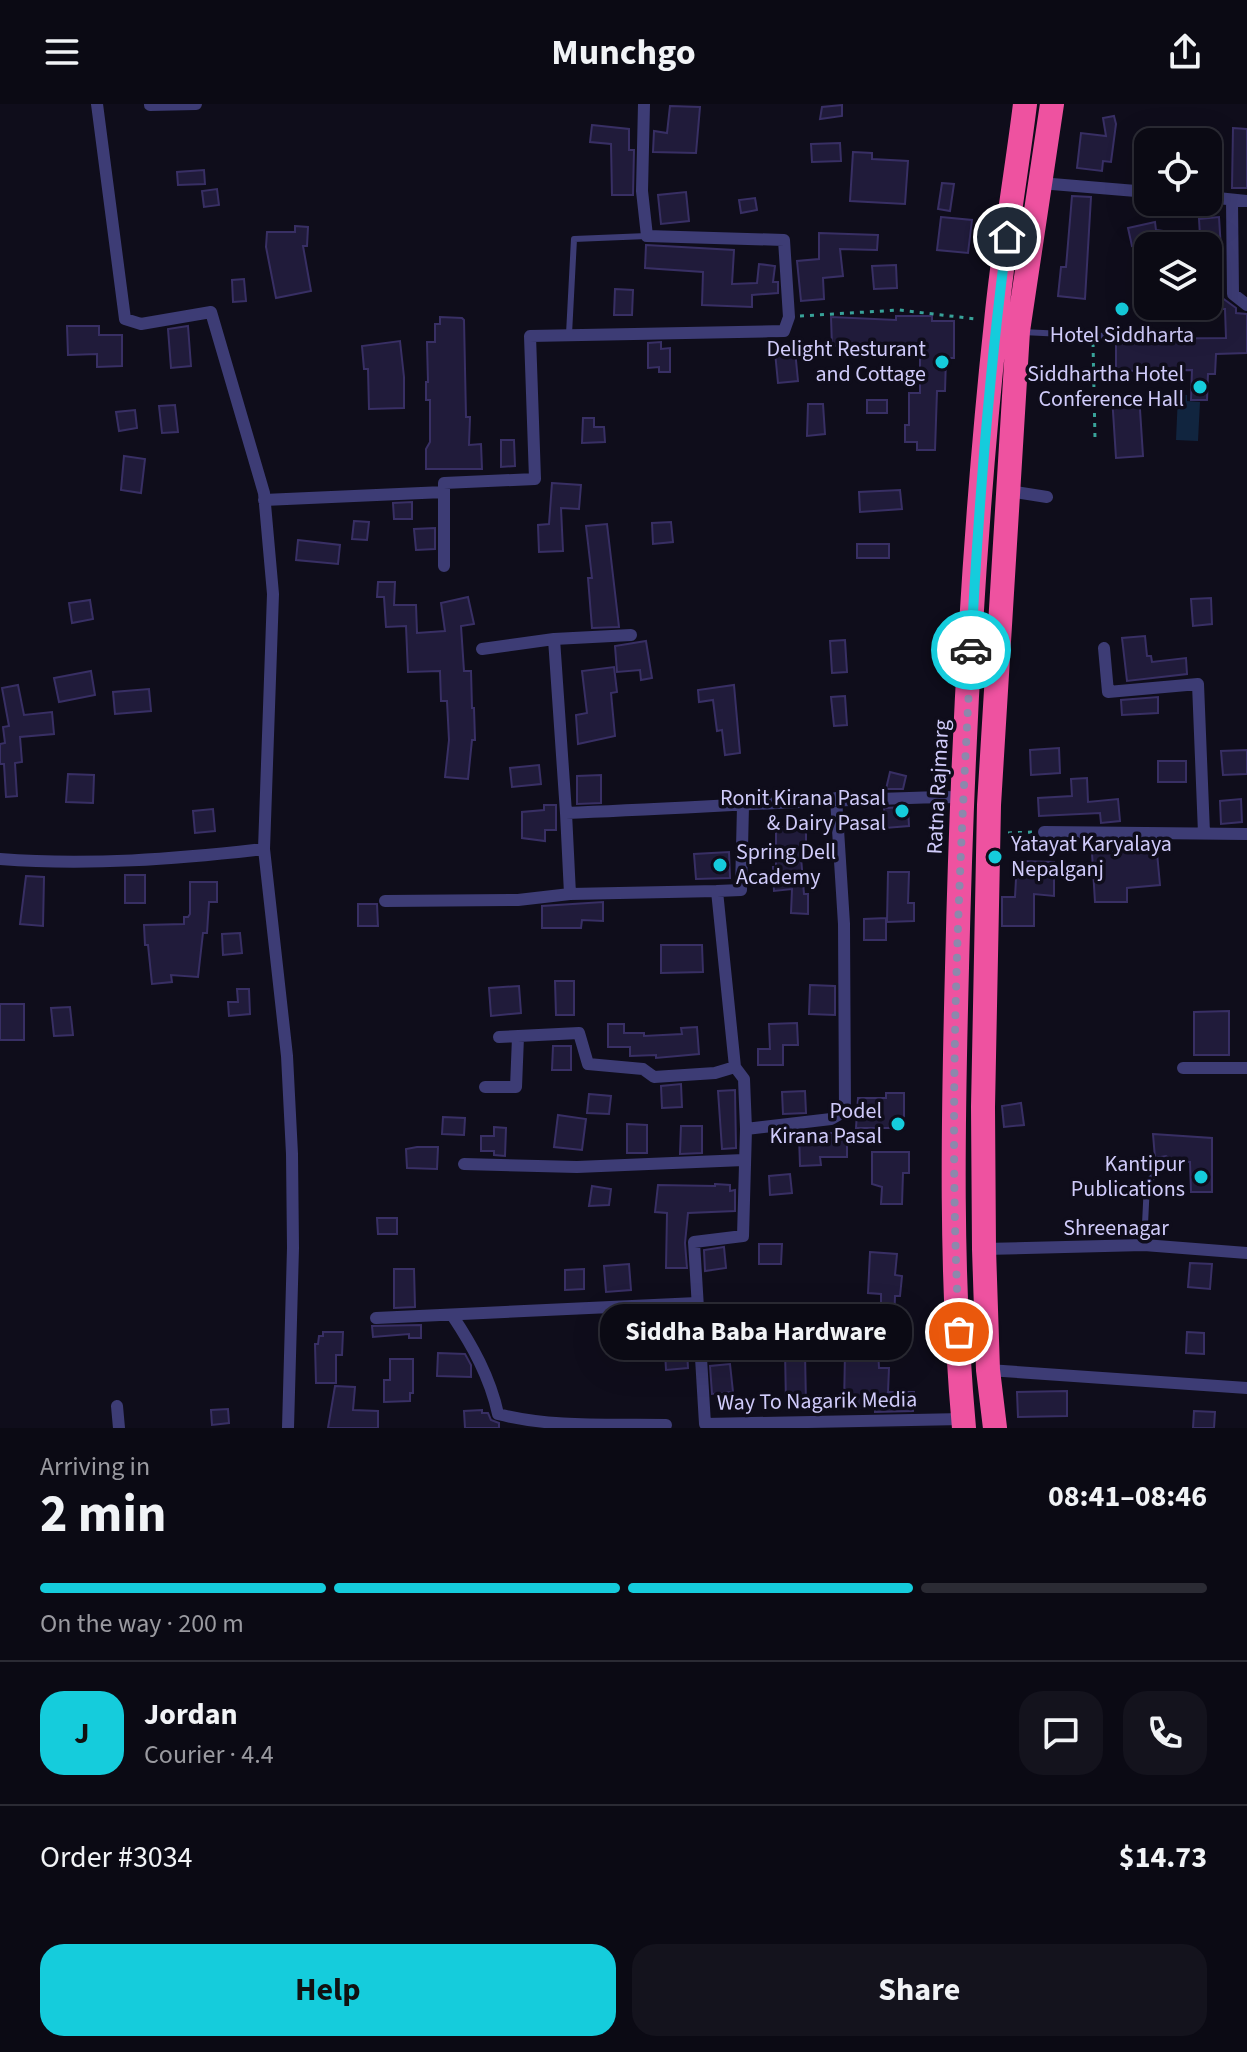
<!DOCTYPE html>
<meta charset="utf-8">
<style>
:root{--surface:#0b0a14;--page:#14131d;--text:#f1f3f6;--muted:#9a9aa0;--line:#2b2b34;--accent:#15ccdc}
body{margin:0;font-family:"Source Sans 3",sans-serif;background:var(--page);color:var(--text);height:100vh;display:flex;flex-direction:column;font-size:30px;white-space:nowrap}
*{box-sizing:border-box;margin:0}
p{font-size:26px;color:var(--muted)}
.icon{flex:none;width:44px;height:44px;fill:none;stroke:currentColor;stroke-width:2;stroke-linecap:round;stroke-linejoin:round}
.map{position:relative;height:1324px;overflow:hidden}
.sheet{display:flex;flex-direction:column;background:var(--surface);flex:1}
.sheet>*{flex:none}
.controls{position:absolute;left:1134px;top:24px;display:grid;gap:16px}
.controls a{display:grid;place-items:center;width:88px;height:88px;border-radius:16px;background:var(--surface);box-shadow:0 8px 32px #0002,0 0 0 2px var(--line);font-size:40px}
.pin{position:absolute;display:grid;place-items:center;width:68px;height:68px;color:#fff;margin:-34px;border:4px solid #fff;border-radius:50%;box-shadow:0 2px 8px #0007}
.courier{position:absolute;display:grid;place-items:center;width:80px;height:80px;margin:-40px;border:6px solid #15ccdc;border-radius:50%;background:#fff;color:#222;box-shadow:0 2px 10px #0007}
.bubble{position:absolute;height:56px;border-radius:24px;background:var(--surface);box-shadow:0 8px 32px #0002,0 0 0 2px var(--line);font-size:26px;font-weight:700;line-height:56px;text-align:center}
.overview em{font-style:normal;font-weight:700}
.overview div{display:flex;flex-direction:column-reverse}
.overview{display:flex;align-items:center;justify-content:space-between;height:136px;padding:0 40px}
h1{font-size:52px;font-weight:700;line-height:60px}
.bar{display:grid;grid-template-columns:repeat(4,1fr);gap:12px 8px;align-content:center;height:96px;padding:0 40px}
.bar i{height:10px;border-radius:6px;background:var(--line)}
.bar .active{background:var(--accent)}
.bar p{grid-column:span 4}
.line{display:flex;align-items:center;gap:20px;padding:0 40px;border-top:2px solid var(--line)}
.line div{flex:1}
.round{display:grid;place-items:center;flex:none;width:84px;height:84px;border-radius:24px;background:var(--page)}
.action{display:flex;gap:16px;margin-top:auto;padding:16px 40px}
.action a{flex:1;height:92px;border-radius:24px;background:var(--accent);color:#111;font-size:32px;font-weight:700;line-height:92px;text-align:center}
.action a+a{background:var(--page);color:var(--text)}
header{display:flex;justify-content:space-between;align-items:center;height:104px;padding:0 40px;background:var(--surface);font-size:36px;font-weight:700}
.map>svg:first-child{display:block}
.water{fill:#11253f}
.building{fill:#201b3a;stroke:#382f64;stroke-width:2}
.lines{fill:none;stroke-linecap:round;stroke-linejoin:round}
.path{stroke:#38a299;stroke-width:3;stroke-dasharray:4 6;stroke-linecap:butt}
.lane{stroke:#3d3c75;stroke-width:6}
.street{stroke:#3d3c75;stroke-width:12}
.highway{stroke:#ee52a0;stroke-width:24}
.done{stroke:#8c88ac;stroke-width:8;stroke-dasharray:0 14.4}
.route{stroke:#15ccdc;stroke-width:10}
.poi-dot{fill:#15ccdc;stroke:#0f0d1b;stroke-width:3}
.labels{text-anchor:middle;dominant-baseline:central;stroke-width:7;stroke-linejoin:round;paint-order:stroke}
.poi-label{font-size:22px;fill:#d0cbfa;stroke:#0f0d1b;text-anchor:end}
.street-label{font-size:22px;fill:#d0cbfa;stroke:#0f0d1b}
</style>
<header><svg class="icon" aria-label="menu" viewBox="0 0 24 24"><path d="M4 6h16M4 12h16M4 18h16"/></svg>Munchgo<svg class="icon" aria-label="share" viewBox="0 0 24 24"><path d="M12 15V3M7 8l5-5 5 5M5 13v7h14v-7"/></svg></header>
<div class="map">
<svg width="1247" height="1324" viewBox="0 0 1247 1324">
<rect width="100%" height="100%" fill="#0f0d1b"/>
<path class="water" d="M1178 291H1187V297L1200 298 1198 337 1176 336Z"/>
<path class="building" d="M842 1V12L820 15 822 3Z
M670 2 700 3 696 49 653 48 654 27 667 29Z
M1114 12 1116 20 1111 58 1103 57 1102 67 1077 64 1081 29 1106 32 1103 14Z
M592 21 629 25V46H634L633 91H612L611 40 590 38Z
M1233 24 1247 25V84H1232Z
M840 39 841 57 812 58 811 40Z
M853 48 872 49V55L908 57 905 100 850 97Z
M204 66 205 80 178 81 177 68Z
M942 79 954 80 950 107 938 105Z
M217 85 219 101 204 103 202 87Z
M686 88 689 117 661 120 658 91Z
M1072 92 1091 93 1085 195 1058 192 1061 163H1066Z
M755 94 757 106 741 109 739 96Z
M941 113 972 116 968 149 937 146Z
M1219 113 1221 145 1167 142 1168 135 1132 142 1128 124 1155 118 1156 126 1200 132 1199 115Z
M295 122 308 123 307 142H303L311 187 276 194 266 143 267 128H295Z
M819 129 878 131 877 146 840 145 843 172 823 174 824 195 801 197 797 157 819 155Z
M646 141 734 146 732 180 757 179 759 160 775 162 773 178H778V189L752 191V203L702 201 703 168 645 164Z
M896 161 897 184 874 185 872 162Z
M1208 172H1220L1221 193 1236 204V209L1247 210V249L1216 250 1215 270H1208L1207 296H1191L1192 266 1116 267V235L1226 234 1225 205H1209Z
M244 175 246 197 233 198 232 176Z
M615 185 633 186 632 211H614Z
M896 212H932V217H954V254H946L945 287H937L935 346H917V338H905V321H909V289H920V253H896V241L832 242 831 213 896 216Z
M440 213 462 214 464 216 466 313H470L469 341 481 340 482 365H426V345L430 338V296H426V278H428L427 238H435V220H440Z
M67 222H99V231H122V262L97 263V250L68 251Z
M188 222 191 262 171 264 168 225Z
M400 237 404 273V304L369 305 368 265H364L362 242Z
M661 238V245L670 244V268H659V263L648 264V239Z
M795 246 798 277 778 279 775 248Z
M1139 290 1143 352 1116 354 1112 292Z
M867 296H887V309H867Z
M808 300H823L825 330 807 332Z
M175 301 178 328 162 329 159 302Z
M135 306 137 324 119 327 116 308Z
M583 314H594V323H604L605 338 582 339Z
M501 336H514L515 362 501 363Z
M124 352 145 355 141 389 121 386Z
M552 379 581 381 579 405 561 404 563 447 539 448 538 421 549 420Z
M900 386 902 405 860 408 859 388Z
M412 398V415H394L393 399Z
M354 417 369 418 367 436 352 435Z
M671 418 673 438 653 440 652 419Z
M607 420 619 523 592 524 588 474H592L586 422Z
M435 424V445L416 446 414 425Z
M298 436 340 441 338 460 296 456Z
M857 440H889V454H857Z
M378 478H395L394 501H416L417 529 445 527 441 499 468 493 474 520 461 522 464 567H471L472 604H474L475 636H472L468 675 445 673 449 636 447 597H441L440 567 408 568 406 522 386 523 384 493H377Z
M1211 494 1212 520 1193 522 1191 495Z
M90 496 93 515 72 519 69 499Z
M1145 532 1147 552H1151L1152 558 1186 554 1187 570 1127 577 1122 534Z
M845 536 847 568 832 569 830 537Z
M646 537 652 574 641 576 640 566 617 568 615 542Z
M614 563 617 588 611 589 615 632 578 640 576 611 587 609 582 567Z
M91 567 95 591 59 598 54 574Z
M18 581 24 611 52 608 54 630 20 633 22 658 15 659 17 692 6 693 4 660H0V640L5 639 3 623 9 622 2 584Z
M734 581 740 649 725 651 722 626 717 627 713 596 699 598 698 586Z
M149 585 151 607 115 610 113 588Z
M845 592 847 621 834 622 831 593Z
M1158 593V609L1122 611 1121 596Z
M1059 644 1060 669 1031 671 1030 646Z
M1247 646V670L1223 671 1221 647Z
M1158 657H1186V678H1158Z
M539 661 541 680 512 683 510 664Z
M890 668 906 672 903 685H886Z
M68 670 94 671 93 699 66 698Z
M601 671V699L577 700V672Z
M1087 674 1088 698 1118 695 1120 717 1101 719 1100 709 1039 712 1038 694 1072 692 1071 675Z
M1241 695 1242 718 1221 720 1220 697Z
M544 701H556V726H545V737L522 734V708L544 706Z
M908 703 909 722 885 724 884 704Z
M213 705 215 727 195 729 193 707Z
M781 723H800V727H806V741H800L804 790H808V810L791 809 792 785 774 787 773 763H776V727H781Z
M1130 738H1156L1160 781 1127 784V798H1095L1092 749 1131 747Z
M729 748 730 774 696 775 694 750Z
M1017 757 1054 758V792L1034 790V822H1002V793H1015Z
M888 768H909L908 799H914V817L887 818Z
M125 771H145V799H125Z
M26 772 44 773 43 822 20 820Z
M190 778H217V798H209L207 829H203L198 873 171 871 172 878 152 880 148 841H145L144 821 184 820V813H188L190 810Z
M603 798V817L582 816 581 824H542V802Z
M358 800H377L378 822H358Z
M886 814V836H864V815Z
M240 829 242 849 223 851 222 830Z
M661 841H702L703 868 661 869Z
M555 877H574V911H556Z
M810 881 835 882V911L809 910Z
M519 882 521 909 491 912 489 884Z
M237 885H249L250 910 229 912 228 898H238Z
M0 900H24V936H0Z
M70 903 73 931 54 932 51 904Z
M1229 907V951H1194V908Z
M797 919 798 941H783V961H758V945H770L769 920Z
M608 920H624V929H644V932L682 930 681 924 697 923 699 950 656 954V951L630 952V943H608Z
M553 942H571V966H552Z
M681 980 682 1003 662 1004 661 982Z
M735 986 736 1044 722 1045 718 987Z
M805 987 806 1009 783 1010 782 988Z
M886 989H904V1024H856L858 994H886Z
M589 990 611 992 609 1010 587 1009Z
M1021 999 1024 1021 1004 1023 1002 1002Z
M558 1011 586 1015 582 1046 554 1043Z
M443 1013 465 1014 464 1031 442 1030Z
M627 1020 647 1021V1049H627Z
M681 1022H702V1049L680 1050Z
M494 1023 506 1024 505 1052 494 1051V1047H481V1032H494Z
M827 1029H847V1053H820L821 1061 800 1062 799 1032Z
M1153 1030 1212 1034V1088H1191L1190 1058 1172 1056 1166 1052 1155 1054Z
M417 1043H438L437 1065 407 1064 406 1045Z
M872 1048H909V1069H903L902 1100H881L882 1083 872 1080Z
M790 1070 792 1089 770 1091 769 1072Z
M715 1080 730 1081V1087L735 1086V1107L688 1109 685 1139 687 1164H666L667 1109 655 1108 658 1081 715 1082Z
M592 1082 611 1085 609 1101 589 1102Z
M377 1114H397V1130H378Z
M759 1140H782L781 1160H759Z
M724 1143 726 1164 705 1167 704 1146Z
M870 1148 897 1150 895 1171 902 1172 900 1192H895L894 1220H881V1190L868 1189Z
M1190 1159 1212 1160 1210 1185 1188 1183Z
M629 1160 631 1186 606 1188 604 1162Z
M394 1165H414L415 1203 394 1204Z
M584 1165V1185L565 1186V1166Z
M689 1208 690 1228H686L688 1264 666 1266 664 1229H653L652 1210Z
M765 1214 766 1230 877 1226 879 1264H889L888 1288H914L913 1307 875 1308V1304H844L845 1247 805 1249 806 1300H786L785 1247 743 1249 742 1216Z
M421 1221V1234H409V1230L373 1233 372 1222Z
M323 1228H343L342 1251H336V1279H316L315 1240H318L319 1232H323Z
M1187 1228 1204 1229V1250L1186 1249Z
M438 1249 465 1250 471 1261V1273L437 1272Z
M390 1255H413V1289H410V1297L384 1298V1276H390Z
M730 1260 733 1288 712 1290 710 1262Z
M335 1282 355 1283 353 1306 378 1307V1324H328Z
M1067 1287V1312L1018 1313 1017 1288Z
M228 1305 229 1319 212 1321 211 1306Z
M482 1306V1309H488L491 1316 499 1319V1324H465L464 1307Z
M1194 1307 1215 1308 1214 1324H1193Z"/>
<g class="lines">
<path class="path" d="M800 212 899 206 976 215
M1093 239 1095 335
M1008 729 1033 728"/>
<path class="lane" d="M1022 228 1106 232
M569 230 574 135 647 132
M1144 1141 1147 1079 1166 1058"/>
<path class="street" d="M97 0 125 215 141 220 211 208 264 389 273 490 264 745 287 952 292 1050 293 1144 288 1324
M150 1 196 0
M1040 79 1148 88
M1208 93 1247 97
M1232 97 1233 190 1247 201
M1009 387 1047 393
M264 396 444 388
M444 462V379L535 375 530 232 784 227 789 213 784 136 647 132 642 87 644 0
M554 535 631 531
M1104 544 1108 588 1198 580 1204 729
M482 545 554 535 566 709C699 704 831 694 963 693
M836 694 844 820 845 1007 831 1015 746 1025 743 1132 694 1138 705 1320 963 1315
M743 702 741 786 717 787 735 963 744 975 746 1025
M566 709 570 790
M1044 728 1247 730
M0 755C87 762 177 755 264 745
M385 797 518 796 570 790 717 787
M499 933 579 929 588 960 643 965 654 973 715 969 735 963
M1183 964H1247
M485 983H516L518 933
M464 1060 577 1063 744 1056
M984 1145 1144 1141 1247 1149
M452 1211C472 1241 490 1273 498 1310 553 1324 610 1320 666 1321
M376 1214 697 1199
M988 1266 1247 1284
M117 1302 119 1324"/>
<path class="highway" d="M964 1324C950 1171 953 1017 957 864 962 649 973 432 996 218 1003 145 1016 73 1025 0
M995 1324 988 1266 984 1145 983 1003 989 701 1018 227 1052 0"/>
</g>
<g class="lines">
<path class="done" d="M959 1228C947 1001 959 773 971 546"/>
<path class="route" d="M971 546C978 408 989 270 1007 133"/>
</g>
<g class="poi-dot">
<circle cx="1122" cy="205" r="8"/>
<circle cx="942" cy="258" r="8"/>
<circle cx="1200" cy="283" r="8"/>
<circle cx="902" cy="707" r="8"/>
<circle cx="995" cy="753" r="8"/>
<circle cx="720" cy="761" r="8"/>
<circle cx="898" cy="1020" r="8"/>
<circle cx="1201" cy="1073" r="8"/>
</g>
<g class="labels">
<g class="poi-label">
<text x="1122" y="231" text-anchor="middle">Hotel Siddharta</text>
<text x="926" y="245">Delight Resturant<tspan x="926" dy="25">and Cottage</tspan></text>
<text x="1184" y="270">Siddhartha Hotel<tspan x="1184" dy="25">Conference Hall</tspan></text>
<text x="886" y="694">Ronit Kirana Pasal<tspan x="886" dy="25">&amp; Dairy Pasal</tspan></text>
<text x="1011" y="740" text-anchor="start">Yatayat Karyalaya<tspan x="1011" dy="25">Nepalganj</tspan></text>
<text x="736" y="748" text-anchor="start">Spring Dell<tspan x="736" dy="25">Academy</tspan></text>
<text x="882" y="1007">Podel<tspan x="882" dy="25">Kirana Pasal</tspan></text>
<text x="1185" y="1060">Kantipur<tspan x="1185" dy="25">Publications</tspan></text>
</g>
<g class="street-label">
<text transform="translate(938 683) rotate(-87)">Ratna Rajmarg</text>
<text x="1116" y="1124">Shreenagar</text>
<text transform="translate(817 1297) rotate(-1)">Way To Nagarik Media</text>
</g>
</g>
</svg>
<div class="controls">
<a><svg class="icon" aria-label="locate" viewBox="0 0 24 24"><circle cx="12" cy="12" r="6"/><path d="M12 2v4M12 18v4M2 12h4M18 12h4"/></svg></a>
<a><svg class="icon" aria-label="layers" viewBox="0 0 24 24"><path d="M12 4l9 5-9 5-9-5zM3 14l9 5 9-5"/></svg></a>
</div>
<div class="pin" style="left:959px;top:1228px;background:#ea580c"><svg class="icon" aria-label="bag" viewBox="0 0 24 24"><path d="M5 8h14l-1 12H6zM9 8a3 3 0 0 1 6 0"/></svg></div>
<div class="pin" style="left:1007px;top:133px;background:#1f2937"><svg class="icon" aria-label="home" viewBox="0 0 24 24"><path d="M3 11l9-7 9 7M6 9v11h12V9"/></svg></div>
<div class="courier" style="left:971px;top:546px"><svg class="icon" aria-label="car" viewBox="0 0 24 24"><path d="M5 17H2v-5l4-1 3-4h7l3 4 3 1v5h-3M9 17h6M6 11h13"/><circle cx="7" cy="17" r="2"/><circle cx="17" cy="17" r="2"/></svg></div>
<div class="bubble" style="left:600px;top:1200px;width:312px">Siddha Baba Hardware</div>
</div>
<section class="sheet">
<div class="overview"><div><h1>2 min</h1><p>Arriving in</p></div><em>08:41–08:46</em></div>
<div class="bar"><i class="active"></i><i class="active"></i><i class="active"></i><i></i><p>On the way · 200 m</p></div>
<div class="line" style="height:144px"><b class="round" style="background:var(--accent);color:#111">J</b><div><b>Jordan</b><p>Courier · 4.4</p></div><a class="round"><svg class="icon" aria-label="chat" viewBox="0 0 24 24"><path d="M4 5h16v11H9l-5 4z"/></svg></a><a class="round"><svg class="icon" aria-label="phone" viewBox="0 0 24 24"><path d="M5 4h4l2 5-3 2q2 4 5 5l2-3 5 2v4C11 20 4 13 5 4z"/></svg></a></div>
<div class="line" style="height:104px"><div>Order #3034</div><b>$14.73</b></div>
<div class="action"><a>Help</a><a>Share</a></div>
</section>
